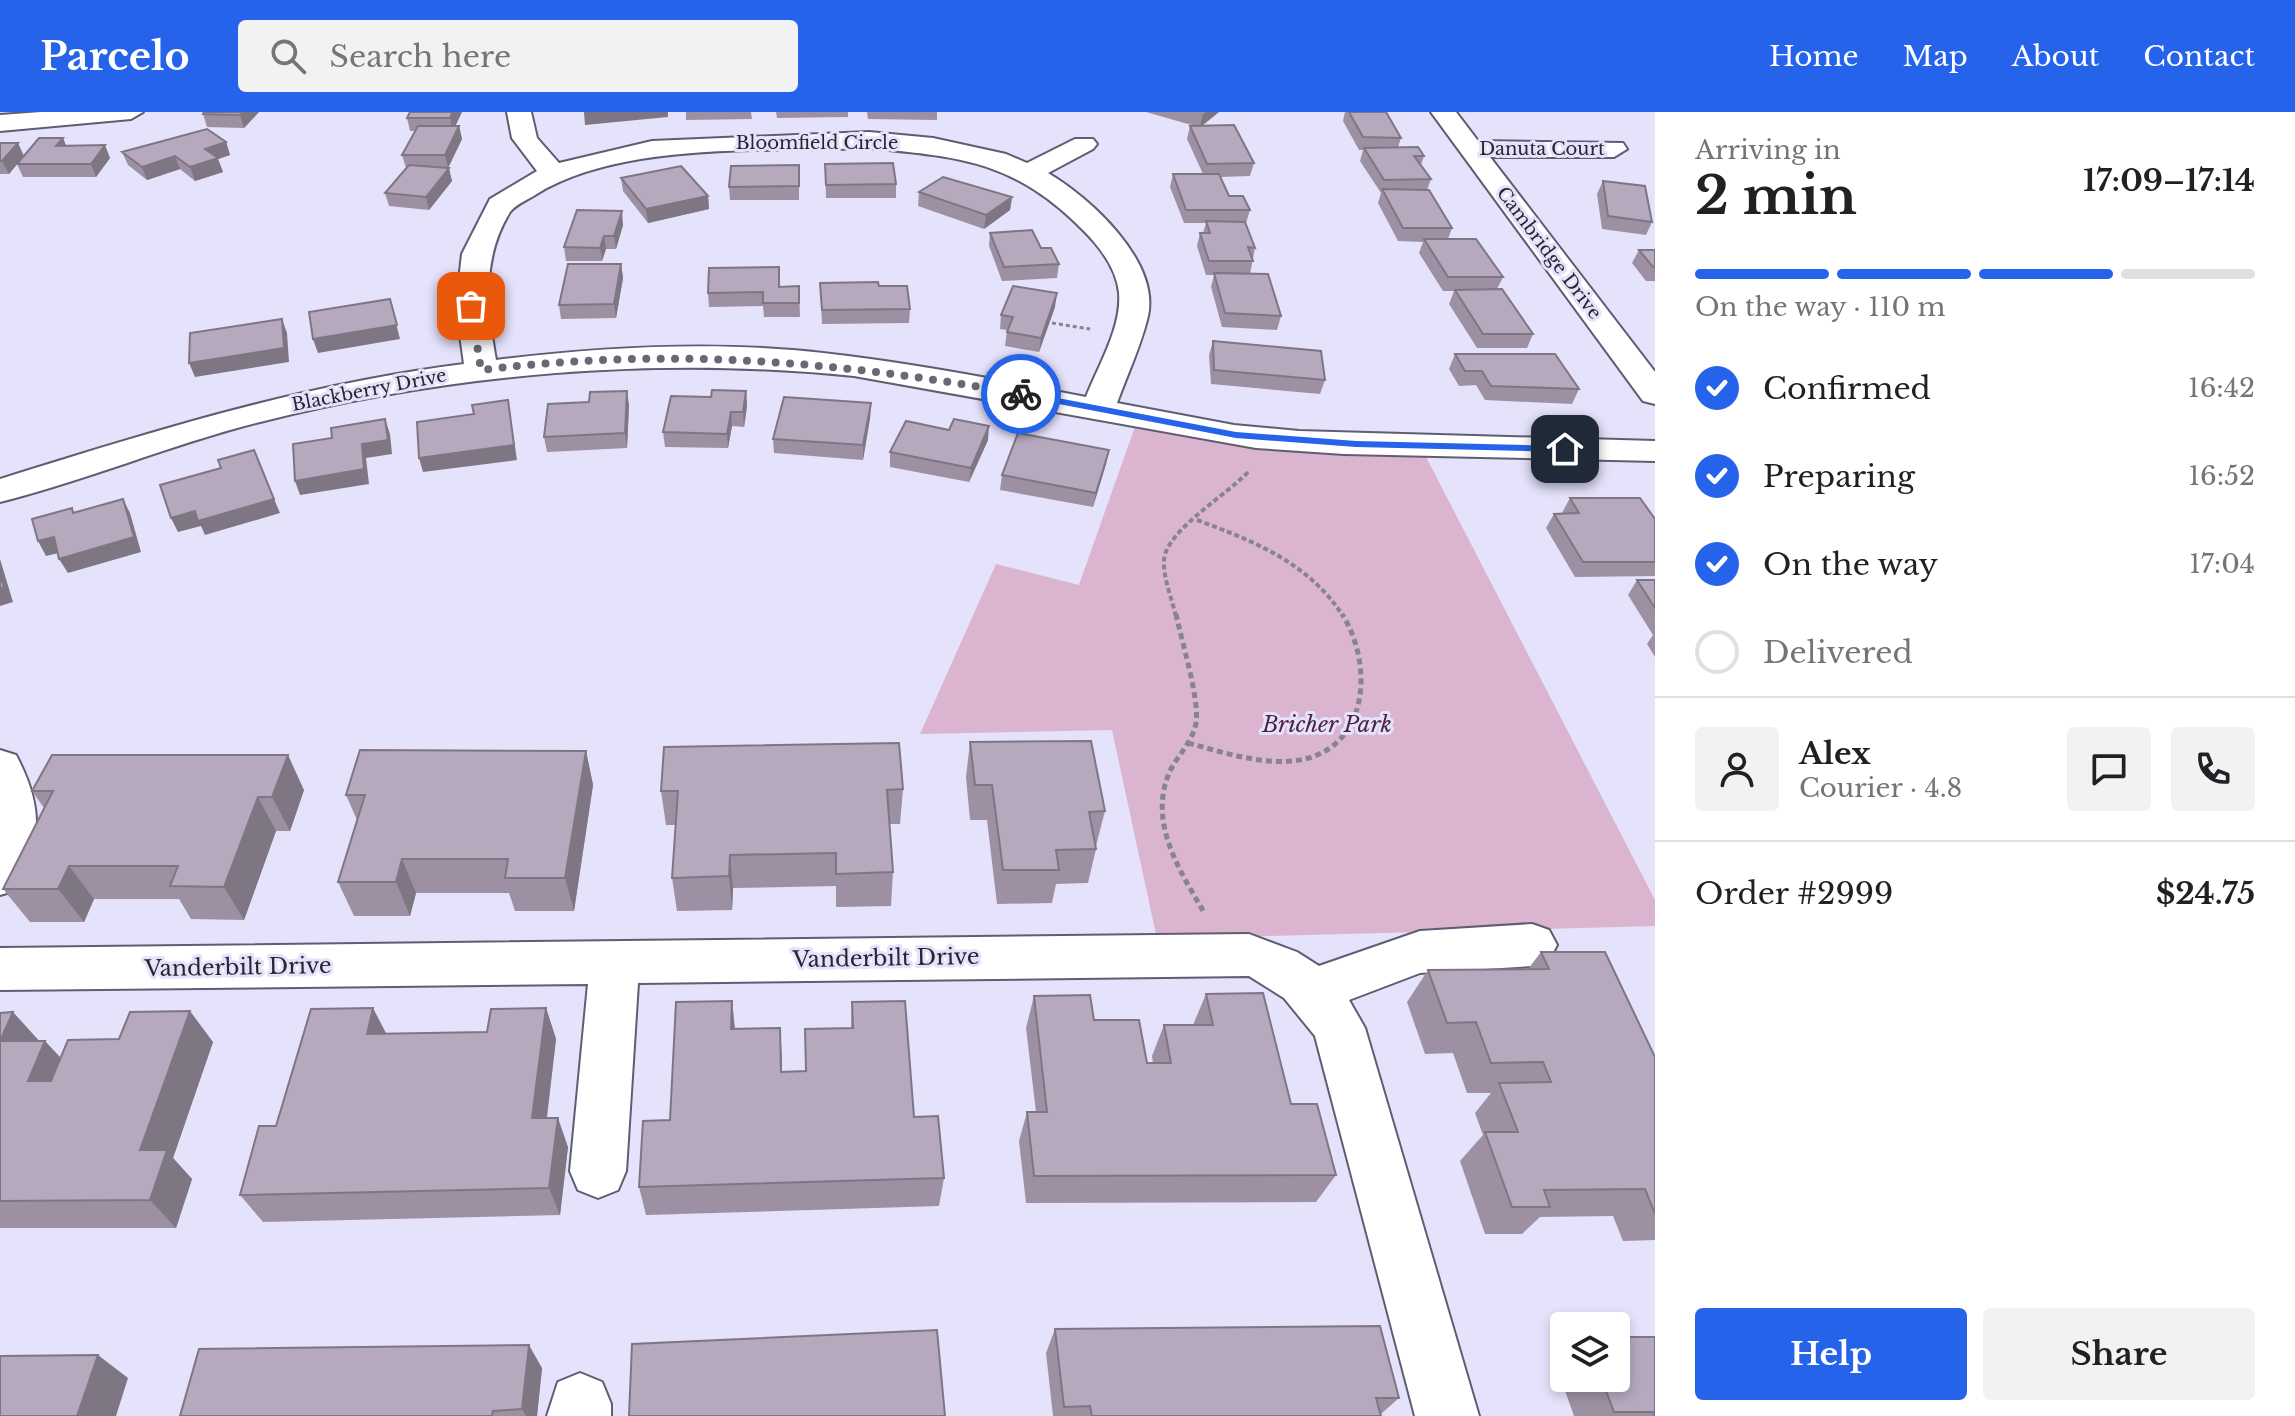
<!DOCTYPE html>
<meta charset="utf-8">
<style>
:root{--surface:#fff;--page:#f2f2f2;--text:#202124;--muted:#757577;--line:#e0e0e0;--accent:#2563eb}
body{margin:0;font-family:"Libre Baskerville",serif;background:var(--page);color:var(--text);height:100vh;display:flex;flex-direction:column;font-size:30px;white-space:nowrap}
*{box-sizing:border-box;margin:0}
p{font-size:26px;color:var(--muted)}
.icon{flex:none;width:44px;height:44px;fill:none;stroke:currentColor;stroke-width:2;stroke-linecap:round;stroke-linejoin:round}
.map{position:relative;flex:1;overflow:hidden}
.side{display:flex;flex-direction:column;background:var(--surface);width:640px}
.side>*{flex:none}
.tools{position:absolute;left:1550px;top:1200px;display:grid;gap:16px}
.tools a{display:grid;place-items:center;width:80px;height:80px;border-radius:8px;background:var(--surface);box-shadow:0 4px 12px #0003;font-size:40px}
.pin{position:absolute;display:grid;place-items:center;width:68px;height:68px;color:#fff;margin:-34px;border-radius:16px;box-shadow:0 4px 12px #0006}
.courier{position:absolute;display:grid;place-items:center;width:80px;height:80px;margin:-40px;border:6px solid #2563eb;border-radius:50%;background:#fff;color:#222;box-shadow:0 2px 10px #0007}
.head em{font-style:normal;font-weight:700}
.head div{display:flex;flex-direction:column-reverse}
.head{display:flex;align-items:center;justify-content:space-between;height:136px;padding:0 40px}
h1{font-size:52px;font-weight:700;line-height:60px}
.bar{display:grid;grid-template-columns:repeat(4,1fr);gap:12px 8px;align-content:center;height:96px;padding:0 40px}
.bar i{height:10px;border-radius:6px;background:var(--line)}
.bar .current{background:var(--accent)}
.bar p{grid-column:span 4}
.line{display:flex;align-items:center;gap:20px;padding:0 40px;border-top:2px solid var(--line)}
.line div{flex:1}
.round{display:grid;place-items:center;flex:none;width:84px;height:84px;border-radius:8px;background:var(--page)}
ol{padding:0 40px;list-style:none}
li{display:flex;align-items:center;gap:24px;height:88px}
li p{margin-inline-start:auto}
li .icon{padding:8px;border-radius:50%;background:var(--accent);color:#fff;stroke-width:4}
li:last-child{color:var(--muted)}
li i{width:44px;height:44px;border:4px solid var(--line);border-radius:50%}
.button{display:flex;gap:16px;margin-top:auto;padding:16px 40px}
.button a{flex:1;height:92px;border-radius:8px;background:var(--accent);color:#fff;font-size:32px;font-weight:700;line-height:92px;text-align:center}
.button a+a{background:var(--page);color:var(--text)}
header{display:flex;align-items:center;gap:48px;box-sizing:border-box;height:112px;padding:0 40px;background:var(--accent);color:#fff}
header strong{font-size:38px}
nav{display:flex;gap:44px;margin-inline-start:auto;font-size:28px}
.search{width:560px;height:72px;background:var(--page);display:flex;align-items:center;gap:20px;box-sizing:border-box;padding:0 28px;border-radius:8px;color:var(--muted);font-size:30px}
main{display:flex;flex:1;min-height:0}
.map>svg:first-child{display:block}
.green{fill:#dbb5d0}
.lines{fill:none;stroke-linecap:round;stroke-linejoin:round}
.minor-casing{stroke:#5f5d72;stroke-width:4}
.path-far2{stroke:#858394;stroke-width:3;stroke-dasharray:4 3;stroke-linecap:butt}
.path-far1{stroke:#858394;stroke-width:4;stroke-dasharray:5 3;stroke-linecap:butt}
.path{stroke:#858394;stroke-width:5;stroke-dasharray:6 4;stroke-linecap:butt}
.minor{fill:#fff;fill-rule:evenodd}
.wall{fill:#9d90a3}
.shaded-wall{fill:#7f7684}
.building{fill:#b6a8bd;stroke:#7f7684;stroke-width:2}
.route{fill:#2563eb}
.done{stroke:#6a6876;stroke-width:8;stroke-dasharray:0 14.4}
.labels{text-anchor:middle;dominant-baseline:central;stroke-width:6;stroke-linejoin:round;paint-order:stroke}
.far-street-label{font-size:18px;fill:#27262f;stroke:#e5e2fb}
.park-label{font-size:22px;font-style:italic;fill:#512145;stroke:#e5e2fb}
.street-label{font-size:22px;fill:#27262f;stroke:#e5e2fb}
</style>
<header>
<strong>Parcelo</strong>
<div class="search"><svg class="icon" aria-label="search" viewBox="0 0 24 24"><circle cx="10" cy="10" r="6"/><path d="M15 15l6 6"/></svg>Search here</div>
<nav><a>Home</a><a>Map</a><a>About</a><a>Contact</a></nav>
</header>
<main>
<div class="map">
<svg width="1655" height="1304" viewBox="0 0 1655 1304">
<rect width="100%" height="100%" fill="#e5e2fb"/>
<path class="green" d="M1137 309 1424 341 1655 788V814L1157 827 1112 618 920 622 996 452 1079 473Z"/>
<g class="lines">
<defs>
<path id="minor" d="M41 0H143L131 7 0 19V3Z
M507 0H531L537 26 559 51 652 29 869 20 933 26 1006 42 1027 51 1075 27H1093L1097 32 1093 37 1048 61C1090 86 1160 149 1148 204 1141 234 1127 263 1117 291L1234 313 1299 319 1655 329V349L1344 342 1256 336 854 264C656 244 453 261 260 310 172 332 88 368 0 390V367C153 319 304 272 464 252L456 194 462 142 490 87 537 59 512 26ZM869 36C962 45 1015 49 1084 119 1100 135 1117 158 1119 181 1122 215 1098 254 1086 285 989 266 892 247 793 238 695 230 593 236 496 248 487 197 481 147 510 100 515 93 527 88 535 83 620 29 769 40 869 36Z
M1431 0H1456L1478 29 1623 31 1627 37 1614 45H1490L1655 260V292L1643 289Z
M0 638 16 643C43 694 42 727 17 778L0 783Z
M1532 812 1549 818 1557 833 1549 848 1532 854 1420 861 1349 888 1365 916 1479 1304H1415L1315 924 1284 886 1249 864 638 871 626 1059 618 1078 598 1086 578 1078 570 1059 588 872 0 878V836L1249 822 1297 840 1319 854 1420 819Z
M580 1261 602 1270 611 1292V1304H547L558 1270Z"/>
</defs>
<use href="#minor" class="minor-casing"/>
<path class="path-far2" d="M1052 211 1090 217"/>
<path class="path-far1" d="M1197 408C1254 429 1309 451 1343 504
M1176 504C1172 488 1163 465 1164 448 1166 418 1230 381 1250 358"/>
<path class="path" d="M1176 502C1181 527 1200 588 1196 611 1193 629 1178 643 1170 659 1147 710 1180 759 1205 802
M1188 631C1222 640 1257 652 1292 649 1369 642 1375 554 1342 502"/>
<use href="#minor" class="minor"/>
</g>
<path class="wall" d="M204 0H259L244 16 207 15 203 2Z
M410 0H462L455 14H459L462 27 448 56 452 69 429 98 389 94 385 81 407 56H406L402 43 415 19H410L407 6Z
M686 0H751L752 7 686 8Z
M776 0H848V5L777 6Z
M867 0H937V8L868 7Z
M1146 0H1219L1202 14 1254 51 1250 64 1220 65 1229 84 1250 98 1246 111 1255 136 1250 162 1281 204 1277 218 1222 215 1211 175 1214 163H1206L1197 134 1200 121H1203L1206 111H1184L1170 75 1173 62H1203L1187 27 1190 14H1195Z
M1345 0H1386L1401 26 1398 35 1424 44 1421 53 1431 67 1427 78 1452 116 1448 127 1503 165 1497 177 1533 222 1527 236H1477L1449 192 1454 179H1443L1419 141 1423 130 1398 129 1378 91 1381 81 1360 49 1363 38H1359L1343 9Z
M63 26 66 34 110 46 96 65H23L17 52 9 62H0V31L24 44Z
M226 30 230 43 218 47 223 60 195 69 180 57 147 68 128 53 122 40Z
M825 52 896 72V86H826Z
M799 53V88H730L729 75Z
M621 66 708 84 709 97 648 111 623 79Z
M1603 69 1652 110 1646 123 1602 117 1597 82Z
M919 80 1012 85 1010 98 984 117 918 94Z
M623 113 616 137H606L602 149H566L564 135Z
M990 121 1041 136 1059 152 1057 166 1002 169 989 134Z
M1639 138H1655V169H1646L1632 151Z
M621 152 623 166 616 206 561 207 559 193Z
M820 171 879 174 910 197 909 211 822 212Z
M799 174 800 205H764L763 194 709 195 708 181Z
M1055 195 1039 240 1005 234 1007 218 1000 217 1001 203Z
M1213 229 1325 268 1320 282 1211 272 1209 243Z
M1455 242 1579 277 1572 292 1485 288 1476 273 1459 274 1449 257Z
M746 279 747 294 744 315 732 314 728 336 665 335 663 320 711 285Z
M871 291 870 306 863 348 774 341 773 327Z
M629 293 627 336 547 340 544 325Z
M988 328 969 370 890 355V340Z
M1109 338 1106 352 1093 395 1000 378 1002 363Z
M1570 386 1655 407V464L1575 465 1546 416 1554 402H1563L1562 401Z
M1637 468H1655V545L1647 532 1653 523 1628 483Z
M970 630 1105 699 1096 734V737L1088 771 1056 772 1052 791 997 792 987 708H970L966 665Z
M586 639 593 673 574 799H515L509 781H416L410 804H354L338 770 357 708 346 683Z
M903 677 900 712H890L893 760 891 794 836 795V774L733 776 732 798 677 799 672 766 676 713H666L661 679Z
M304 678 290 719H276L244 808 191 807 179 787H94L84 810H30L3 777 44 696 32 679Z
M1541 840 1655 945V1128L1623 1129 1613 1104 1540 1105 1522 1122H1485L1460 1049 1483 1023 1475 1001 1491 981H1467L1453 941 1425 942 1407 890 1428 858 1528 857Z
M1206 882 1291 992 1336 1063 1316 1090 1026 1091 1019 1029 1027 1000H1036L1026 916 1034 884 1094 908 1147 951H1153L1152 944 1164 913H1193Z
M732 889 735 917 782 947V960L806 959 851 916 852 890 914 1005 944 1066 939 1094 646 1103 639 1075 670 1008Z
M546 896 556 927 547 1006 568 1035 560 1103 263 1110 240 1083 276 1014 386 922 487 920Z
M0 901 60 946 213 930 173 1046 192 1067 176 1116H0Z
M1055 1217 1399 1286 1381 1302V1304H1053L1046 1241Z
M1655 1225V1304H1574L1554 1248 1564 1241V1266H1616Z
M542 1256 537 1304H180Z"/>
<path class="shaded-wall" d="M243 0H259L244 16 240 3Z
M453 0H462L453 19 450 6Z
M584 0H668V5L585 13Z
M1206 0H1219L1200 15 1203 2Z
M459 14 462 27 448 56 445 43Z
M63 26 68 39 56 34Z
M226 30 230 43 218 47 223 60 195 69 190 55 205 37Z
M18 31 24 44 9 62 2 49Z
M105 33 110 46 96 65 91 52Z
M175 44 180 57 147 68 142 55Z
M449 56 452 69 429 98 426 85Z
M708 84 709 97 648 111 646 97Z
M1012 85 1010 98 984 117 986 103Z
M622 99 623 113 616 137 614 124Z
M604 124 606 137 602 149 600 136Z
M621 152 623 166 616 206 614 192Z
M1057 181 1055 195 1039 240 1041 226Z
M390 187 400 227 318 241 313 227Z
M282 207 287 221 289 250 195 265 189 251Z
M627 279 629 293 627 336 625 321Z
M746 279 747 294 744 315 743 300Z
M508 288 517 348 423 360 419 346Z
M871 291 870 306 863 348V333Z
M731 300 732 314 728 336 727 322Z
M385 307 390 322 392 342 366 346 369 372 300 383 295 369 362 332Z
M989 314 988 328 969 370 971 356Z
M1109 338 1106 352 1093 395 1096 381Z
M123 387 130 401 141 440 68 461 59 447Z
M274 387 280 401 205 423 201 414 178 420 171 406 195 399Z
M54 425 63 440 46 444 38 429Z
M0 447 13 490 0 494Z
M586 639 593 673 574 799 565 766Z
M288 643 304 678 290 719 272 685Z
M258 685 276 719 244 808 224 775Z
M730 743 733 776 732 798 729 764Z
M402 747 416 781 410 804 396 770Z
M69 754 94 787 84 810 58 777Z
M732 889 735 920 731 917Z
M373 896 389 927 367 922Z
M546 896 556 927 543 1035 532 1006Z
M190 899 213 930 173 1046 192 1067 176 1116 150 1088 140 1038Z
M13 900 42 932 0 930Z
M780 916 782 947V990L781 960Z
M45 929 74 960 57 999 28 969Z
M558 1006 568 1035 560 1103 549 1076Z
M529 1233 542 1256 537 1304H526L522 1297Z
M98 1243 128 1266 116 1304H77Z"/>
<path class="building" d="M204 0H243L240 3 203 2Z
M410 0H453L450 6H407Z
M1349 0H1386L1401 26 1363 25Z
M1234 13 1254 51 1207 52 1190 14Z
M418 14H459L445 43H402Z
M207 17 226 30 205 37 218 46 190 55 175 44 142 55 122 40Z
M39 26H63L56 34 105 33 91 52H17Z
M0 31H18L2 49H0Z
M1418 35 1424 44H1414L1431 67 1384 68 1364 36Z
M893 51 896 72 826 73 825 52Z
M409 53 449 56 426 85 385 81Z
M799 53V74L729 75 731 54Z
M681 54 708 84 646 97 621 66Z
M1173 62H1219L1229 84H1243L1250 98H1186Z
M943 65 1012 85 986 103 919 80Z
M1603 69 1645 74 1652 110 1608 104Z
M1382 77 1429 78 1452 116H1403Z
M577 98 622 99 614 124H604L600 136 564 135Z
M1206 109 1245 110 1255 136 1248 135 1253 149H1209L1200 121H1210Z
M1032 118 1041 136H1051L1059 152 1004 155 990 121Z
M1424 127H1476L1503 165H1448Z
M1639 138H1655V155H1653Z
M568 152H621L614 192 559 193Z
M779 155V175L799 174V191H763V180L708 181 709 156Z
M1214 161 1268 162 1281 204 1225 201Z
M878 170 879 174H907L910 197 822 198 820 171Z
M1013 174 1057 181 1041 226 1007 220 1013 205 1001 203Z
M1502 177 1533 222H1483L1455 178Z
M390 187 397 213 313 227 309 200Z
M282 207 284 236 189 251 190 221Z
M1213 229 1321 239 1325 268 1214 258Z
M1455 242H1555L1579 277 1491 274 1482 259H1465Z
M712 278 746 279 743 300H731L727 322 663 320 671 284 711 285Z
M627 279 625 321 544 325 548 292 589 290 590 280Z
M784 285 871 291 863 333 773 327Z
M508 288 514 333 419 346 417 310 474 302 472 293Z
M385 307 388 328 362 332 364 357 295 369 293 332 332 326 331 316Z
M954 307 989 314 971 356 890 340 906 309 949 318Z
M1018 321 1109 338 1096 381 1002 363Z
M254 338 274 387 198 409 195 399 171 406 160 373 221 356 218 348Z
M1570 386H1640L1655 407V450H1583L1554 402 1579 401Z
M123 387 134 425 59 447 54 425 38 429 32 407 72 396 73 401Z
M0 463 4 475 0 476Z
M1637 468H1655V496Z
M1091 629 1105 699 1089 700 1096 737 1056 738 1059 758H1003L992 673H975L970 630Z
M899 631 903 677 887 678 893 760 836 762V741L730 743 729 764 672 766 678 679H661L664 635Z
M360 638 586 639 565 766H505L508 747H402L396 770H338L365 683H346Z
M52 643H288L272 685H258L224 775 170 774 178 754H69L58 777H3L53 679H32Z
M1541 840H1605L1655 945V1102L1645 1077 1544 1078 1550 1095H1512L1485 1020H1518L1499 971 1551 970 1543 950 1491 951 1476 910 1447 911 1428 858 1549 857Z
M1263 881 1291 992H1317L1336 1063 1034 1064 1027 1000H1047L1034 884 1090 883 1094 908H1139L1147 951H1171L1164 913H1213L1206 882Z
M732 889 731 917 780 916 781 960 806 959 805 917 853 916 852 890 905 889 914 1005 938 1004 944 1066 639 1075 643 1009 670 1008 676 890Z
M373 896 367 922 487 920 491 897 546 896 532 1006H558L549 1076 240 1083 259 1014H276L311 897Z
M190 899 140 1038H167L150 1088 0 1089V929H45L28 969H51L68 928 119 927 130 900Z
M13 900 0 929V901Z
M1380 1214 1399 1286H1376L1381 1304H1092L1090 1294 1064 1295 1055 1217Z
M937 1218 945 1304H629L632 1232Z
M1616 1225H1655V1304L1653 1300H1614L1601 1266H1616Z
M529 1233 522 1297 493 1299 492 1304H180L199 1237Z
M98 1243 77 1304H0V1244Z"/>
<path class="route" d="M1021 279 1236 320 1356 329 1565 334 1570 337 1565 340 1356 335 1236 326 1017 284Z"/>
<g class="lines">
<path class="done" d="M471 194 481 258C670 235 835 249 1021 282"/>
</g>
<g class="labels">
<g class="far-street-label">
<text x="817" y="31">Bloomfield Circle</text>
<text x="1542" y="37">Danuta Court</text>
<text transform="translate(1549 141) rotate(53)">Cambridge Drive</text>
<text transform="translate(369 278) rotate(-11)">Blackberry Drive</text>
</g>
<g class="park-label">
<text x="1327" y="612">Bricher Park</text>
</g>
<g class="street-label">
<text transform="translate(886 846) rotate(-1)">Vanderbilt Drive</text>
<text transform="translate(238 855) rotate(-1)">Vanderbilt Drive</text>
</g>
</g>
</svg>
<div class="tools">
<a><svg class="icon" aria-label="layers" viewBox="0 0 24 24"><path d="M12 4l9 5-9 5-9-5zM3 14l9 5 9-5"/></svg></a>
</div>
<div class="pin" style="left:471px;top:194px;background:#ea580c"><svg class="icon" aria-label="bag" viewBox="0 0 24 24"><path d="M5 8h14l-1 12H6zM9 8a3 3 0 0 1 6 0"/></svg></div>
<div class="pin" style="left:1565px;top:337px;background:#1f2937"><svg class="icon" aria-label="home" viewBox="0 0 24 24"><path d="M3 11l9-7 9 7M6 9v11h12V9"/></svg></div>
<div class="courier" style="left:1021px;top:282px"><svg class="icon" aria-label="bike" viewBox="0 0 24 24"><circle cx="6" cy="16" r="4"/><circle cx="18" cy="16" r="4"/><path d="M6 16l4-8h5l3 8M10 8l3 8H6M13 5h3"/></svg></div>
</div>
<section class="side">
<div class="head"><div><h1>2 min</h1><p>Arriving in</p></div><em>17:09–17:14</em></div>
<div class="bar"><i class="current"></i><i class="current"></i><i class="current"></i><i></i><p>On the way · 110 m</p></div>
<ol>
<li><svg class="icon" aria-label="check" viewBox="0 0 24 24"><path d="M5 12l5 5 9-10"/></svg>Confirmed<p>16:42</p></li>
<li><svg class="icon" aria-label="check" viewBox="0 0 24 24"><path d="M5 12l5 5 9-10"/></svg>Preparing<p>16:52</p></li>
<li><svg class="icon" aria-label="check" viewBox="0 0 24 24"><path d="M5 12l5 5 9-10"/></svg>On the way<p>17:04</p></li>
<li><i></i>Delivered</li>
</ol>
<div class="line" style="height:144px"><a class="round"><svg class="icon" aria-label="person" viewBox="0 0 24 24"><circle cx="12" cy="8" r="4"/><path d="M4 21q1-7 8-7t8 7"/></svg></a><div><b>Alex</b><p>Courier · 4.8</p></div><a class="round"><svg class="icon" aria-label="chat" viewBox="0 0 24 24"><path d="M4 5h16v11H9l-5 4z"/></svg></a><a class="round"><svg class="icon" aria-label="phone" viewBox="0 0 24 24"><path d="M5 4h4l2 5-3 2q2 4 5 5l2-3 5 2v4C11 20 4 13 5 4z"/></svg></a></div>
<div class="line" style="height:104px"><div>Order #2999</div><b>$24.75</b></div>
<div class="button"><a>Help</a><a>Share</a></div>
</section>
</main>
